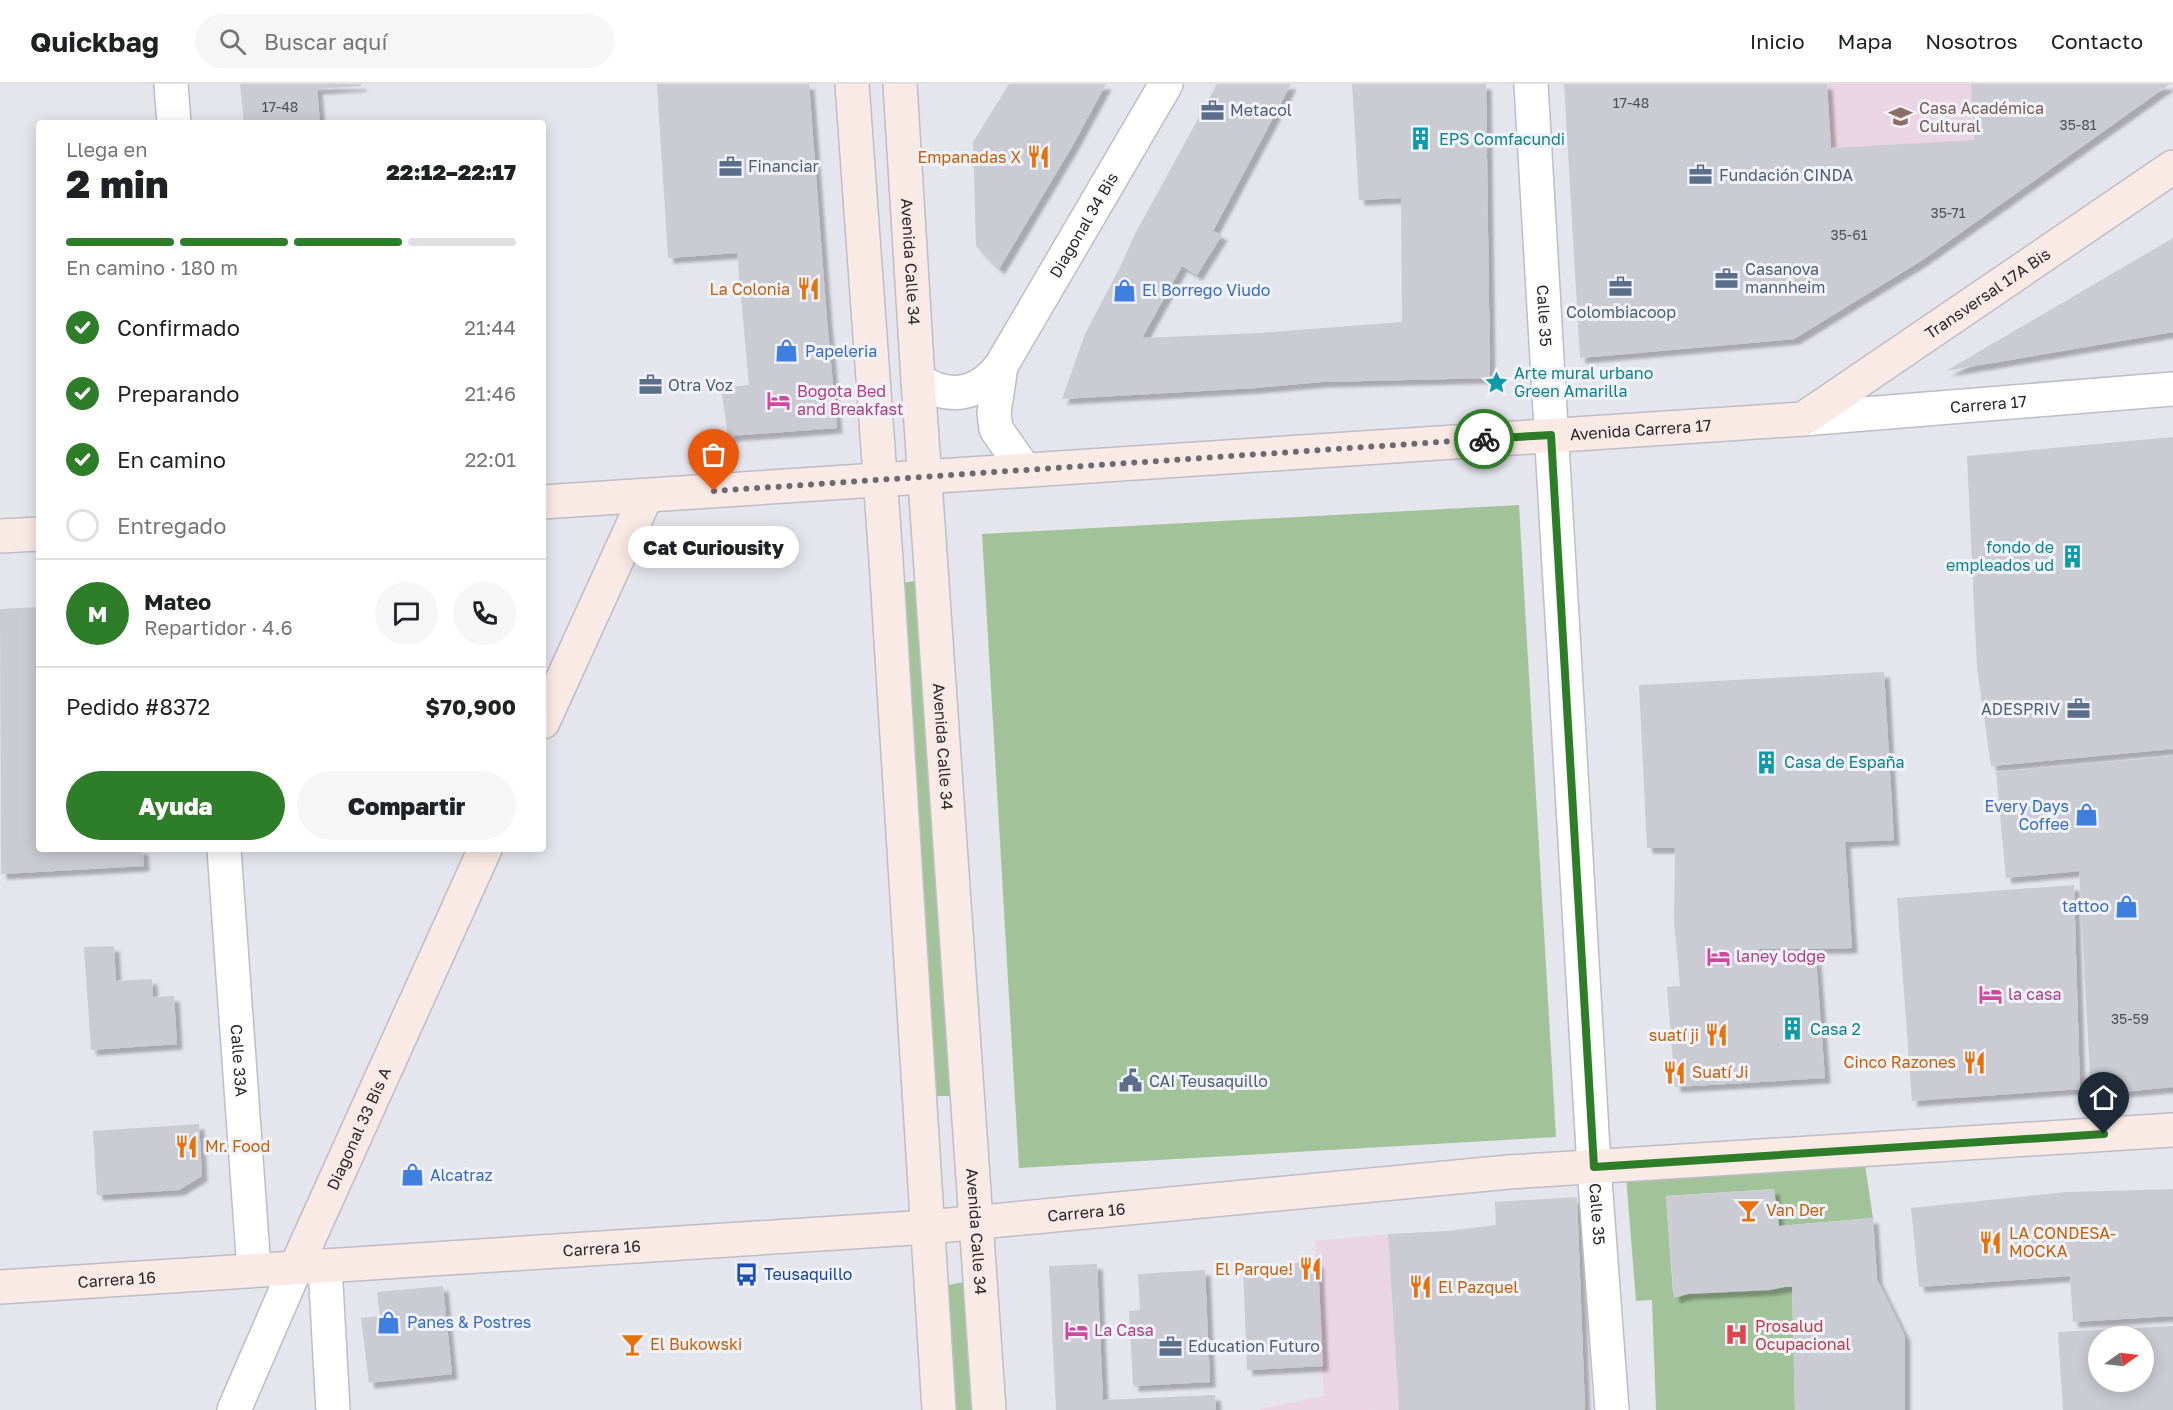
<!DOCTYPE html>
<html lang="es">
<meta charset="utf-8">
<style>
:root{--surface:#fff;--page:#f6f6f6;--text:#202124;--muted:#757577;--line:#e0e0e0;--accent:#2e7e29}
body{margin:0;font-family:"Golos Text",sans-serif;background:var(--page);color:var(--text);height:100vh;display:flex;flex-direction:column;font-size:22px;white-space:nowrap}
*{box-sizing:border-box;margin:0}
p{font-size:20px;color:var(--muted)}
.icon{flex:none;width:33px;height:33px;fill:none;stroke:currentColor;stroke-width:2;stroke-linecap:round;stroke-linejoin:round}
.map{position:relative;flex:1;overflow:hidden}
.side{position:absolute;left:36px;top:36px;width:510px;height:732px;display:flex;flex-direction:column;background:var(--surface);border-radius:6px;box-shadow:0 3px 15px #0003}
.side>*{flex:none}
.needle{width:39px;rotate:76deg}
.fabs{position:absolute;left:2088px;top:1242px;display:grid;gap:12px}
.fabs a{display:grid;place-items:center;width:66px;height:66px;border-radius:50%;background:var(--surface);box-shadow:0 3px 15px #0003;font-size:30px}
.pin{position:absolute;display:grid;place-items:center;width:51px;height:51px;color:#fff;margin:-62px -26px;border-radius:50% 50% 50% 0;rotate:-45deg;box-shadow:0 0 6px #0007}
.pin .icon{rotate:45deg}
.courier{position:absolute;display:grid;place-items:center;width:60px;height:60px;margin:-30px;border:4px solid #2e7e29;border-radius:50%;background:#fff;color:#222;box-shadow:0 2px 8px #0007}
.bubble{position:absolute;height:42px;border-radius:21px;background:var(--surface);box-shadow:0 3px 15px #0003;font-size:20px;font-weight:800;line-height:42px;text-align:center}
.headline em{font-style:normal;font-weight:800}
.headline div{display:flex;flex-direction:column-reverse}
.headline{display:flex;align-items:center;justify-content:space-between;height:102px;padding:0 30px}
h1{font-size:39px;font-weight:800;line-height:45px}
.bar{display:grid;grid-template-columns:repeat(4,1fr);gap:9px 6px;align-content:center;height:72px;padding:0 30px}
.bar i{height:8px;border-radius:4px;background:var(--line)}
.bar .active{background:var(--accent)}
.bar p{grid-column:span 4}
.line{display:flex;align-items:center;gap:15px;padding:0 30px;border-top:2px solid var(--line)}
.line div{flex:1}
.round{display:grid;place-items:center;flex:none;width:63px;height:63px;border-radius:32px;background:var(--page)}
ol{padding:0 30px;list-style:none}
li{display:flex;align-items:center;gap:18px;height:66px}
li p{margin-inline-start:auto}
li .icon{padding:6px;border-radius:50%;background:var(--accent);color:#fff;stroke-width:4}
li:last-child{color:var(--muted)}
li i{width:33px;height:33px;border:3px solid var(--line);border-radius:50%}
.action{display:flex;gap:12px;margin-top:auto;padding:12px 30px}
.action a{flex:1;height:69px;border-radius:36px;background:var(--accent);color:#fff;font-size:24px;font-weight:800;line-height:69px;text-align:center}
.action a+a{background:var(--page);color:var(--text)}
header{display:flex;align-items:center;gap:36px;box-sizing:border-box;height:84px;padding:0 30px;background:var(--surface);border-bottom:2px solid var(--line)}
header strong{font-size:28px}
nav{display:flex;gap:33px;margin-inline-start:auto;font-size:21px}
.search{width:420px;height:54px;background:var(--page);display:flex;align-items:center;gap:15px;box-sizing:border-box;padding:0 21px;border-radius:33px;color:var(--muted);font-size:22px}
.map>svg:first-child{display:block}
.commercial{fill:#e9d5e4}
.education{fill:#ebd5e2}
.green{fill:#a2c399}
.building{fill:#cbcbd3;fill-rule:evenodd;filter:url(#shadow)}
.lines{fill:none;stroke-linecap:round;stroke-linejoin:round}
.street-casing{stroke:#bebdc6;stroke-width:36}
.secondary-casing{stroke:#bebdc6;stroke-width:36}
.street{stroke:#fff;stroke-width:33}
.secondary{stroke:#faeae5;stroke-width:33}
.done{stroke:#6a6a6f;stroke-width:6;stroke-dasharray:0 10.8}
.route{stroke:#2e7e29;stroke-width:8}
.labels{text-anchor:middle;dominant-baseline:central;stroke-width:6;stroke-linejoin:round;paint-order:stroke}
.number-label{font-size:14px;fill:#515155}
.education-label{font-size:16px;fill:#785e54;stroke:#f2f2fa;text-anchor:start}
.service-label{font-size:16px;fill:#4e5e75;stroke:#f2f2fa;text-anchor:start}
.culture-label{font-size:16px;fill:#0d838f;stroke:#f2f2fa;text-anchor:start}
.food-label{font-size:16px;fill:#c56008;stroke:#f2f2fa;text-anchor:start}
.street-label{font-size:16px;fill:#28282b;stroke:#f2f2fa}
.shop-label{font-size:16px;fill:#366cbe;stroke:#f2f2fa;text-anchor:start}
.hotel-label{font-size:16px;fill:#b23c85;stroke:#f2f2fa;text-anchor:start}
.transit-label{font-size:16px;fill:#164399;stroke:#f2f2fa;text-anchor:start}
.health-label{font-size:16px;fill:#be3a42;stroke:#f2f2fa;text-anchor:start}
</style>
<header>
<strong>Quickbag</strong>
<div class="search"><svg class="icon" aria-label="search" viewBox="0 0 24 24"><circle cx="10" cy="10" r="6"/><path d="M15 15l6 6"/></svg>Buscar aquí</div>
<nav><a>Inicio</a><a>Mapa</a><a>Nosotros</a><a>Contacto</a></nav>
</header>
<div class="map">
<svg width="2173" height="1326" viewBox="0 0 2173 1326">
<defs>
<filter id="shadow"><feDropShadow dx="5.5" dy="5.5" stdDeviation="1.5" flood-color="#0004"/></filter>
</defs>
<rect width="100%" height="100%" fill="#e5e5ed"/>
<path class="commercial" d="M1388 1150 1399 1326H1372L1324 1312 1315 1157Z"/>
<path class="education" d="M1827 0H1971L1974 56 1831 64Z
M1324 1312 1372 1326H1260V1325Z"/>
<path class="green" d="M1519 421 1556 1053 1019 1084 982 450Z
M921 496 956 1012H934L902 499Z
M1864 1074 1873 1134 1779 1142 1774 1105 1666 1112 1673 1208 1792 1203 1795 1326H1656L1652 1216 1636 1217 1626 1092Z
M963 1198 971 1326H952L943 1202Z"/>
<path class="building" d="M240 0H361V2L317 5 320 38 244 39Z
M657 0H809L827 236 837 344 728 352 721 304 749 301 737 169 668 174Z
M1009 0H1106L1073 61 999 185 976 162 973 58Z
M1217 0H1291L1213 147 1222 151 1197 191 1182 182 1142 254 1258 249 1402 238 1401 114 1359 116 1352 0H1486L1490 294 1321 298 1255 304 1062 315 1085 250 1120 183 1135 150Z
M1564 0H1827L1831 64 1974 56 1971 0H2170L1921 177 1794 255 1580 274Z
M2173 154V248L1946 287Z
M2173 353V665L1991 682 1977 584 1967 372Z
M39 523V765H143L144 782 1 790 0 525Z
M1884 588 1894 756 1845 758 1852 864 1759 865 1758 880 1816 875 1825 994 1675 1003 1667 903 1680 902 1674 837 1675 764H1647L1639 601Z
M2173 672V1003L2091 1011 2079 787 2006 794 1996 688Z
M2074 801 2080 1005 1912 1017 1897 814Z
M114 862 116 897 152 895 153 913 174 912 177 960 91 966 84 863Z
M199 1040 202 1092 179 1106 97 1111 93 1047Z
M1774 1105 1779 1142 1873 1134 1877 1195 1905 1252V1326H1795L1792 1203 1820 1200 1784 1203 1770 1206 1688 1210 1674 1214 1666 1112Z
M2173 1105V1232L2073 1238 2070 1192 1919 1203 1911 1124 2067 1108Z
M1577 1113 1585 1326H1399L1388 1150 1447 1147 1496 1141 1495 1118Z
M1318 1178 1323 1282 1247 1286 1243 1181Z
M1097 1180 1103 1316 1215 1311 1216 1326H1056L1049 1182Z
M1205 1186 1210 1298 1133 1302 1129 1227 1140 1226 1138 1190Z
M443 1202 452 1290 369 1299 361 1234 380 1232 377 1208Z
M2173 1242V1326H2063L2058 1248ZM2098 1252H2144V1298H2098Z"/>
<g class="lines">
<defs>
<g id="street">
<path d="M171 0 174 39"/>
<path id="s1" d="M1531 0 1594 1083 1612 1326"/>
<path d="M1001 282 994 329 996 345 1024 385"/>
<path id="s2" d="M918 296C949 317 979 311 1001 282L1166 0"/>
<path id="s3" d="M1803 335 2173 305"/>
<path id="s4" d="M224 765 254 1186"/>
<path d="M325 1182 333 1326"/>
<path d="M234 1326 296 1183"/>
</g>
<g id="secondary">
<path d="M852 0 886 476 939 1326"/>
<path id="s5" d="M900 0 918 296 989 1326"/>
<path id="s6" d="M543 418 1803 335 2173 83"/>
<path d="M0 452 39 450"/>
<path d="M543 638 646 412"/>
<path id="s7" d="M296 1183 485 765"/>
<path id="s8" d="M0 1203 928 1143 1509 1088 2173 1046"/>
</g>
</defs>
<use href="#street" class="street-casing"/>
<use href="#secondary" class="secondary-casing"/>
<use href="#street" class="street"/>
<use href="#secondary" class="secondary"/>
</g>
<g class="lines">
<path class="done" d="M714 407 1484 355"/>
<path class="route" d="M1484 355 1551 351 1594 1083 2104 1050"/>
</g>
<defs>
<symbol id="office-bare" viewBox="-9 -9 18 18"><path d="M-6-3h4V-5.5h4V-3h4V5H-6ZM-1-4.5V-3h2v-1.5ZM-6 0V1H6V0Z" fill="#5c6f8a" stroke="#f2f2fa" stroke-width="2.5" paint-order="stroke"/></symbol>
<symbol id="school-bare" viewBox="-9 -9 18 18"><path d="M0-5L7-2L0 1L-7-2ZM-4 1L0 2.5L4 1V4Q0 6-4 4Z" fill="#8d6e63" stroke="#f2f2fa" stroke-width="2.5" paint-order="stroke"/></symbol>
<symbol id="building-bare" viewBox="-9 -9 18 18"><path d="M-4-6H4V6H1V3H-1V6H-4ZM-2.5-4.3h1.7v1.8h-1.7ZM.8-4.3h1.7v1.8H.8ZM-2.5-1h1.7V.8h-1.7ZM.8-1h1.7V.8H.8Z" fill="#0f9aa8" stroke="#f2f2fa" stroke-width="2.5" paint-order="stroke"/></symbol>
<symbol id="restaurant-bare" viewBox="-9 -9 18 18"><path d="M-5-6h1v4h1v-4h1v4h1v-4h1v5L-1.5 .5V6h-2V.5L-5-1ZM5-6V6H3V1.5H1.5Q1.5-4 5-6Z" fill="#e8710a" stroke="#f2f2fa" stroke-width="2.5" paint-order="stroke"/></symbol>
<symbol id="shop-bare" viewBox="-9 -9 18 18"><path d="M-5-2.5h2.3a2.7 3.5 0 0 1 5.4 0H5L5.5 6h-11ZM-1.5-2.5h3a1.5 2.3 0 0 0-3 0Z" fill="#3f7fe0" stroke="#f2f2fa" stroke-width="2.5" paint-order="stroke"/></symbol>
<symbol id="sight-bare" viewBox="-9 -9 18 18"><path d="M0-6L1.8-2.2L6-1.7L2.9 1.2L3.7 5.4L0 3.3L-3.7 5.4L-2.9 1.2L-6-1.7L-1.8-2.2Z" fill="#0f9aa8" stroke="#f2f2fa" stroke-width="2.5" paint-order="stroke"/></symbol>
<symbol id="hotel-bare" viewBox="-9 -9 18 18"><path d="M-6-4.5h1.5V1H6V5H4.5V3h-9V5H-6ZM-4 0a1.8 1.8 0 1 1 3.6 0ZM.5 0V-2.5h3Q6-2.5 6 0Z" fill="#d1479c" stroke="#f2f2fa" stroke-width="2.5" paint-order="stroke"/></symbol>
<symbol id="civic-bare" viewBox="-9 -9 18 18"><path d="M-.6-6.5H3V-4.5H.6V-3L4-1V1h2V6H-6V1h2V-1L-.6-3ZM-1.2 2.5V6h2.4V2.5Z" fill="#5c6f8a" stroke="#f2f2fa" stroke-width="2.5" paint-order="stroke"/></symbol>
<symbol id="bar-bare" viewBox="-9 -9 18 18"><path d="M-6-5H6L.8 .8V4.5H3.5V6h-7V4.5H-.8V.8Z" fill="#e8710a" stroke="#f2f2fa" stroke-width="2.5" paint-order="stroke"/></symbol>
<symbol id="bus-bare" viewBox="-9 -9 18 18"><path d="M-5-6H5V4H4V6H2V4H-2V6H-4V4H-5ZM-3.5-4V0h7V-4ZM-3.5 1.2v1.5H-2V1.2ZM2 1.2v1.5H3.5V1.2Z" fill="#1a4fb4" stroke="#f2f2fa" stroke-width="2.5" paint-order="stroke"/></symbol>
<symbol id="hospital-bare" viewBox="-9 -9 18 18"><path d="M-5-5h3v3.5h4V-5h3V5h-3V1.5h-4V5h-3Z" fill="#e0444e" stroke="#f2f2fa" stroke-width="2.5" paint-order="stroke"/></symbol>
</defs>
<g fill-rule="evenodd">
<use href="#office-bare" x="1196" y="10" width="33" height="33"/>
<use href="#school-bare" x="1884" y="16" width="33" height="33"/>
<use href="#building-bare" x="1404" y="38" width="33" height="33"/>
<use href="#restaurant-bare" x="1022" y="56" width="33" height="33"/>
<use href="#office-bare" x="714" y="66" width="33" height="33"/>
<use href="#office-bare" x="1684" y="74" width="33" height="33"/>
<use href="#office-bare" x="1710" y="178" width="33" height="33"/>
<use href="#office-bare" x="1604" y="186" width="33" height="33"/>
<use href="#restaurant-bare" x="792" y="188" width="33" height="33"/>
<use href="#shop-bare" x="1108" y="190" width="33" height="33"/>
<use href="#shop-bare" x="770" y="250" width="33" height="33"/>
<use href="#sight-bare" x="1480" y="282" width="33" height="33"/>
<use href="#office-bare" x="634" y="284" width="33" height="33"/>
<use href="#hotel-bare" x="762" y="300" width="33" height="33"/>
<use href="#building-bare" x="2056" y="456" width="33" height="33"/>
<use href="#office-bare" x="2062" y="608" width="33" height="33"/>
<use href="#building-bare" x="1750" y="662" width="33" height="33"/>
<use href="#shop-bare" x="2070" y="714" width="33" height="33"/>
<use href="#shop-bare" x="2110" y="806" width="33" height="33"/>
<use href="#hotel-bare" x="1702" y="856" width="33" height="33"/>
<use href="#hotel-bare" x="1974" y="894" width="33" height="33"/>
<use href="#building-bare" x="1776" y="928" width="33" height="33"/>
<use href="#restaurant-bare" x="1700" y="934" width="33" height="33"/>
<use href="#restaurant-bare" x="1958" y="962" width="33" height="33"/>
<use href="#restaurant-bare" x="1658" y="972" width="33" height="33"/>
<use href="#civic-bare" x="1114" y="980" width="33" height="33"/>
<use href="#restaurant-bare" x="170" y="1046" width="33" height="33"/>
<use href="#shop-bare" x="396" y="1074" width="33" height="33"/>
<use href="#bar-bare" x="1732" y="1110" width="33" height="33"/>
<use href="#restaurant-bare" x="1974" y="1142" width="33" height="33"/>
<use href="#restaurant-bare" x="1294" y="1168" width="33" height="33"/>
<use href="#bus-bare" x="730" y="1174" width="33" height="33"/>
<use href="#restaurant-bare" x="1404" y="1186" width="33" height="33"/>
<use href="#shop-bare" x="372" y="1222" width="33" height="33"/>
<use href="#hotel-bare" x="1060" y="1230" width="33" height="33"/>
<use href="#hospital-bare" x="1720" y="1234" width="33" height="33"/>
<use href="#bar-bare" x="616" y="1244" width="33" height="33"/>
<use href="#office-bare" x="1154" y="1246" width="33" height="33"/>
</g>
<g class="labels">
<g class="number-label">
<text x="1631" y="18">17-48</text>
<text x="280" y="22">17-48</text>
<text x="2078" y="40">35-81</text>
<text x="1948" y="128">35-71</text>
<text x="1849" y="150">35-61</text>
<text x="2130" y="934">35-59</text>
</g>
<g class="education-label">
<text x="1919" y="24">Casa Académica<tspan x="1919" dy="18">Cultural</tspan></text>
</g>
<g class="service-label">
<text x="1230" y="26">Metacol</text>
<text x="748" y="82">Financiar</text>
<text x="1719" y="91">Fundación CINDA</text>
<text x="1745" y="185">Casanova<tspan x="1745" dy="18">mannheim</tspan></text>
<text x="1621" y="228" text-anchor="middle">Colombiacoop</text>
<text x="668" y="301">Otra Voz</text>
<text x="2060" y="625" text-anchor="end">ADESPRIV</text>
<text x="1149" y="997">CAI Teusaquillo</text>
<text x="1188" y="1262">Education Futuro</text>
</g>
<g class="culture-label">
<text x="1439" y="55">EPS Comfacundi</text>
<text x="1514" y="289">Arte mural urbano<tspan x="1514" dy="18">Green Amarilla</tspan></text>
<text x="2054" y="463" text-anchor="end">fondo de<tspan x="2054" dy="18">empleados ud</tspan></text>
<text x="1784" y="678">Casa de España</text>
<text x="1810" y="945">Casa 2</text>
</g>
<g class="food-label">
<text x="1021" y="73" text-anchor="end">Empanadas X</text>
<text x="790" y="205" text-anchor="end">La Colonia</text>
<text x="1699" y="951" text-anchor="end">suatí ji</text>
<text x="1956" y="978" text-anchor="end">Cinco Razones</text>
<text x="1692" y="988">Suatí Ji</text>
<text x="205" y="1062">Mr. Food</text>
<text x="1766" y="1126">Van Der</text>
<text x="2009" y="1149">LA CONDESA-<tspan x="2009" dy="18">MOCKA</tspan></text>
<text x="1293" y="1185" text-anchor="end">El Parque!</text>
<text x="1438" y="1203">El Pazquel</text>
<text x="650" y="1260">El Bukowski</text>
</g>
<g class="street-label">
<text stroke="none"><textPath href="#s2" startOffset="258">Diagonal 34 Bis</textPath></text>
<text stroke="none"><textPath href="#s5" startOffset="178">Avenida Calle 34</textPath></text>
<text stroke="none"><textPath href="#s6" startOffset="1486">Transversal 17A Bis</textPath></text>
<text stroke="none"><textPath href="#s1" startOffset="232">Calle 35</textPath></text>
<text stroke="none"><textPath href="#s3" startOffset="186">Carrera 17</textPath></text>
<text stroke="none"><textPath href="#s6" startOffset="1100">Avenida Carrera 17</textPath></text>
<text stroke="none"><textPath href="#s5" startOffset="664">Avenida Calle 34</textPath></text>
<text stroke="none"><textPath href="#s4" startOffset="212">Calle 33A</textPath></text>
<text stroke="none"><textPath href="#s7" startOffset="152">Diagonal 33 Bis A</textPath></text>
<text stroke="none"><textPath href="#s8" startOffset="1089">Carrera 16</textPath></text>
<text stroke="none"><textPath href="#s1" startOffset="1132">Calle 35</textPath></text>
<text stroke="none"><textPath href="#s5" startOffset="1150">Avenida Calle 34</textPath></text>
<text stroke="none"><textPath href="#s8" startOffset="603">Carrera 16</textPath></text>
<text stroke="none"><textPath href="#s8" startOffset="117">Carrera 16</textPath></text>
</g>
<g class="shop-label">
<text x="1142" y="206">El Borrego Viudo</text>
<text x="805" y="267">Papeleria</text>
<text x="2069" y="722" text-anchor="end">Every Days<tspan x="2069" dy="18">Coffee</tspan></text>
<text x="2109" y="822" text-anchor="end">tattoo</text>
<text x="430" y="1091">Alcatraz</text>
<text x="407" y="1238">Panes &amp; Postres</text>
</g>
<g class="hotel-label">
<text x="797" y="307">Bogota Bed<tspan x="797" dy="18">and Breakfast</tspan></text>
<text x="1736" y="872">laney lodge</text>
<text x="2008" y="910">la casa</text>
<text x="1094" y="1246">La Casa</text>
</g>
<g class="transit-label">
<text x="764" y="1190">Teusaquillo</text>
</g>
<g class="health-label">
<text x="1755" y="1242">Prosalud<tspan x="1755" dy="18">Ocupacional</tspan></text>
</g>
</g>
</svg>
<div class="fabs">
<a><svg class="needle" viewBox="-14 -14 28 28"><path d="M0-13l5 13h-10z" fill="#e53935"/><path d="M0 13l5-13h-10z" fill="#757577"/></svg></a>
</div>
<div class="pin" style="left:714px;top:407px;background:#ea580c"><svg class="icon" aria-label="bag" viewBox="0 0 24 24"><path d="M5 8h14l-1 12H6zM9 8a3 3 0 0 1 6 0"/></svg></div>
<div class="pin" style="left:2104px;top:1050px;background:#1f2937"><svg class="icon" aria-label="home" viewBox="0 0 24 24"><path d="M3 11l9-7 9 7M6 9v11h12V9"/></svg></div>
<div class="courier" style="left:1484px;top:355px"><svg class="icon" aria-label="bike" viewBox="0 0 24 24"><circle cx="6" cy="16" r="4"/><circle cx="18" cy="16" r="4"/><path d="M6 16l4-8h5l3 8M10 8l3 8H6M13 5h3"/></svg></div>
<div class="bubble" style="left:628px;top:442px;width:171px">Cat Curiousity</div>
<section class="side">
<div class="headline"><div><h1>2 min</h1><p>Llega en</p></div><em>22:12–22:17</em></div>
<div class="bar"><i class="active"></i><i class="active"></i><i class="active"></i><i></i><p>En camino · 180 m</p></div>
<ol>
<li><svg class="icon" aria-label="check" viewBox="0 0 24 24"><path d="M5 12l5 5 9-10"/></svg>Confirmado<p>21:44</p></li>
<li><svg class="icon" aria-label="check" viewBox="0 0 24 24"><path d="M5 12l5 5 9-10"/></svg>Preparando<p>21:46</p></li>
<li><svg class="icon" aria-label="check" viewBox="0 0 24 24"><path d="M5 12l5 5 9-10"/></svg>En camino<p>22:01</p></li>
<li><i></i>Entregado</li>
</ol>
<div class="line" style="height:108px"><b class="round" style="background:var(--accent);color:#fff">M</b><div><b>Mateo</b><p>Repartidor · 4.6</p></div><a class="round"><svg class="icon" aria-label="chat" viewBox="0 0 24 24"><path d="M4 5h16v11H9l-5 4z"/></svg></a><a class="round"><svg class="icon" aria-label="phone" viewBox="0 0 24 24"><path d="M5 4h4l2 5-3 2q2 4 5 5l2-3 5 2v4C11 20 4 13 5 4z"/></svg></a></div>
<div class="line" style="height:78px"><div>Pedido #8372</div><b>$70,900</b></div>
<div class="action"><a>Ayuda</a><a>Compartir</a></div>
</section>
</div>
